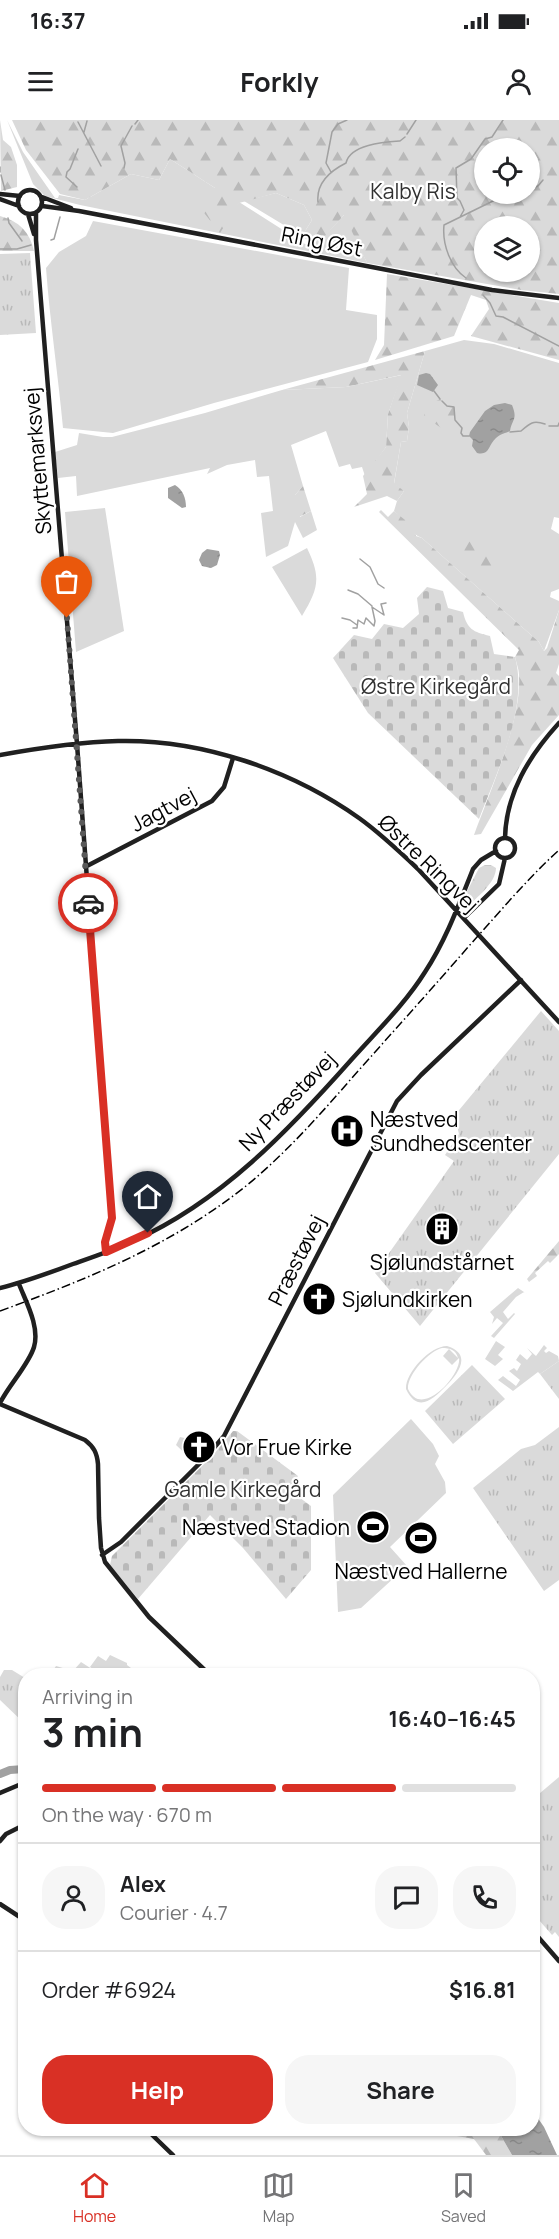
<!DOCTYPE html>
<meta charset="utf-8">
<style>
:root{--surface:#fff;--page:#f6f6f6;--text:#202124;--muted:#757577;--line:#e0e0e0;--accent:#d93025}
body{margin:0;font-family:Manrope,sans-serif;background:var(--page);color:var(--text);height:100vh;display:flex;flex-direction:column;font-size:22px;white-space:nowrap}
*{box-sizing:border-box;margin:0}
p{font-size:20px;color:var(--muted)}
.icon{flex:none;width:33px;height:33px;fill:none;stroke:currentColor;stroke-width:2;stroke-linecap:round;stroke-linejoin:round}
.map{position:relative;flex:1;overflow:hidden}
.side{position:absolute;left:18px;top:1548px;width:522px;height:468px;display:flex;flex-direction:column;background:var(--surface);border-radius:24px;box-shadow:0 2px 4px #0004}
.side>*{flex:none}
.buttons{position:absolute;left:474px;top:18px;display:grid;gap:12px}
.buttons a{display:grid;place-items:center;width:66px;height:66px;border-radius:50%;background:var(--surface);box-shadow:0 2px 4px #0004;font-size:30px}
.pin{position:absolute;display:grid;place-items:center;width:51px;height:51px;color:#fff;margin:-62px -26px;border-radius:50% 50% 50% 0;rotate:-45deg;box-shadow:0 0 6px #0007}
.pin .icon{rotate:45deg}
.courier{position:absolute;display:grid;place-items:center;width:60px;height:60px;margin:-30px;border:4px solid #d93025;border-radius:50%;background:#fff;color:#222;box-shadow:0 2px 8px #0007}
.headline em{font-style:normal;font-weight:700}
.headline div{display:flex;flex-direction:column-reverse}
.headline{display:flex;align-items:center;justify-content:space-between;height:102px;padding:0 24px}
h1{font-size:39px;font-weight:700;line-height:45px}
.bar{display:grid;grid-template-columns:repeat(4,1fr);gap:9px 6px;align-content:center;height:72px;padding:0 24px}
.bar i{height:8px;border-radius:4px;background:var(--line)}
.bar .on{background:var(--accent)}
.bar p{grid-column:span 4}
.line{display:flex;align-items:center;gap:15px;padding:0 24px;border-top:2px solid var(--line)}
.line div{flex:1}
.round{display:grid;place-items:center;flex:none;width:63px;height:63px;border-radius:24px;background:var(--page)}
.cta{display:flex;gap:12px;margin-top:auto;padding:12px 24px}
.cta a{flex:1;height:69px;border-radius:24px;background:var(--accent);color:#fff;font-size:24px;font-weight:700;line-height:69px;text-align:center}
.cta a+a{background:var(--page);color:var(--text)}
.status{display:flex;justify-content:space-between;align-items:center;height:42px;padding:0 30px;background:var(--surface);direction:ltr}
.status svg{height:16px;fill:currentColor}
header{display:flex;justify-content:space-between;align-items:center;height:78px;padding:0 24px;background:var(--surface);font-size:27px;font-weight:700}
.menu{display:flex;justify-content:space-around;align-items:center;height:84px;border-top:2px solid var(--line);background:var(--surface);font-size:16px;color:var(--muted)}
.menu a{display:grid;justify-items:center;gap:3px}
.menu .on{color:var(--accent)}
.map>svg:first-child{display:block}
.grass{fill:#dadada;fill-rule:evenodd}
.forest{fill:url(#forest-firs);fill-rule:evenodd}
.cemetery{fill:url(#cemetery-stones)}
.park{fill:url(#park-tufts)}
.water{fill:url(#water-ripples)}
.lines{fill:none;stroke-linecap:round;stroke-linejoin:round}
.stream{stroke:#a1a1a1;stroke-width:1.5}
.river{stroke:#a1a1a1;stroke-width:8}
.secondary{stroke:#202020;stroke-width:4.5}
.rail{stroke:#000;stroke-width:1.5;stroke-dasharray:9 3 1.5 3;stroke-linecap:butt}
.done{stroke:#595959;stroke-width:6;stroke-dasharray:0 10.8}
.route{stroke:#d93025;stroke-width:8}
.labels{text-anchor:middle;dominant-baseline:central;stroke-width:4.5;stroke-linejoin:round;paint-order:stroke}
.park-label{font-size:21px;fill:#313131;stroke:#fff}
.street-label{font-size:21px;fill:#000;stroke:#fff}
.poi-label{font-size:21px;fill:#000;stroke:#fff;text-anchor:start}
</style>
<div class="status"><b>16:37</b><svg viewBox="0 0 49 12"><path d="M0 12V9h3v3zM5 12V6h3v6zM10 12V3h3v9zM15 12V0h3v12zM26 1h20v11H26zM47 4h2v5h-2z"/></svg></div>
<header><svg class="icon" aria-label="menu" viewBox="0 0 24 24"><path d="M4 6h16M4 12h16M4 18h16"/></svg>Forkly<svg class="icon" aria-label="person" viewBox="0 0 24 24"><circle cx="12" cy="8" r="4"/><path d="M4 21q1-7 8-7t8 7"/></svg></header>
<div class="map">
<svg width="559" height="2035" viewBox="0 0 559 2035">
<defs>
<pattern id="forest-firs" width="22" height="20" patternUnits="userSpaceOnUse" patternTransform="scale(1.5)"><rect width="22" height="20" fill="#dadada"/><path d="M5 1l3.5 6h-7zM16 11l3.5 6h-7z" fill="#b9b9b9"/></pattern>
<pattern id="cemetery-stones" width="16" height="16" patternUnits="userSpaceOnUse" patternTransform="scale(1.5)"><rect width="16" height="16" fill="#dadada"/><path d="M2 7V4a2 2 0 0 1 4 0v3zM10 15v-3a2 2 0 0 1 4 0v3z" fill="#b9b9b9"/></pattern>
<pattern id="park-tufts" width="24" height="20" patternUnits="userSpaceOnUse" patternTransform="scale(1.5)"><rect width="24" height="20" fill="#dadada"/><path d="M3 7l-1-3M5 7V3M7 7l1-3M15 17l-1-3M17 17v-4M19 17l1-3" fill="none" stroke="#b9b9b9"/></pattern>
<pattern id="water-ripples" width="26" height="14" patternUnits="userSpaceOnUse" patternTransform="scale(1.5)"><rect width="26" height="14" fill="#a1a1a1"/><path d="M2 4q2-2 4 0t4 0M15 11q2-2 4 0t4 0" fill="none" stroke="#898989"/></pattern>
</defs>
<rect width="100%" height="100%" fill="#fff"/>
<path class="grass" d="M7 0 23 32 55 78H58L59 75 85 80 131 54 159 60 170 39 215 68 219 112 239 82 305 124 315 126 345 94 367 143 80 85 45 76 33 64Z
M276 73 304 85 312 100 302 116 244 81Z
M93 101 349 148 346 190 377 195V219L368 242 214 283 113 313 63 308C58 254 50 202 46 148L59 132 86 116Z
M464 220 494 224 559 243V398L554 397 551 409 559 414V469L551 472 550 477 559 481V490L544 531 539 522 422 418C410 414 404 399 394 391L397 381 404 371 394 364 401 322 407 321 409 307 407 293 425 231Z
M402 255 388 294 386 327 365 356 362 347 352 349 350 344 339 347 326 311 291 325 303 366 295 375 300 397 311 391 317 410 303 418 295 402 288 426 266 437 261 393 273 391 269 356 257 357 255 340 227 345 207 354 210 348 77 376 76 356 58 358 55 332 77 325 79 313 103 317H112L205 293 282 270 346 267Z
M105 388 124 511 76 532 65 392Z
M307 428C321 457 319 468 302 496L272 447Z
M518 1168 527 1174 524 1172 516 1177 503 1192 508 1199 514 1193 515 1194 494 1218 491 1216 503 1203 497 1198 492 1204 494 1197 490 1192Z
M496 1221 505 1227 498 1235 503 1239 495 1246 485 1239Z
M544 1225 547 1228 544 1231 546 1233 549 1231 558 1236 559 1241 540 1254 538 1252 513 1271 498 1260 503 1256 516 1266 520 1260 509 1251 514 1248 517 1251 521 1244 516 1240 520 1234 527 1240 532 1234 527 1228 536 1236Z
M447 1226C473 1234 458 1254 446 1266 433 1279 418 1294 406 1269 405 1253 430 1226 447 1226ZM442 1228C450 1228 456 1230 458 1238L449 1229 443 1236 452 1245 459 1238C462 1254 422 1300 408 1269 407 1255 429 1231 442 1228Z
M411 1299 433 1324 439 1336 435 1344 445 1362 446 1373 390 1427 407 1446 361 1488 338 1492 333 1375Z
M110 1535 127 1543V1545L135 1551 132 1555H116L112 1553 110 1555 101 1554 90 1547 98 1536 106 1541Z"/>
<path class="forest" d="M0 0 3 20 11 27 17 45V67L1 71Z
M12 0H559V174L521 170 367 143 344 95 316 126 302 116 312 100 304 85 276 73 239 83 220 113 201 89 215 68 170 39 159 60 131 54 85 80 60 74 26 30ZM484 28H530V74H484ZM484 106H530V152H484Z
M0 96C19 101 30 112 34 131H0Z
M387 154 559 183V240L471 216 489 189 486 180 471 175 454 216 375 240 384 225Z
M425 231 407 293 409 307 407 321 401 322 394 363 404 371 397 381 387 376 354 387 367 374 363 356 386 327 388 294 401 255 346 267 282 270Z
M440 279 447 286 454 287 455 300 444 310 424 296 427 286Z
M303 366 311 391 299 397 293 393 295 375Z
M381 390 388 397 394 391 405 400 406 404 412 406 416 416 422 418 539 522 544 531 547 528 559 490V544L556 553 559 556V595L532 625 481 714 474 715C490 671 522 600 519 555 519 549 516 542 515 537L519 530 379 392Z
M477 417 490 422 495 439 487 456 470 451 460 429 466 418Z
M485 745H491L496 748C496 763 476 778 466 788L461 783 479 748Z
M559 1121V1134L550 1143 548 1141 535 1153 537 1156 529 1162 527 1159Z
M457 2009H497L512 2035H486L474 2019 457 2016Z"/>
<path class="cemetery" d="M427 467 443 471 448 488 463 492C467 509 473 512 490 516L494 534 515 537C529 587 497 652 479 699L368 593 333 538 354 515 372 519 384 504 403 508 419 494 417 478Z
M233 1311H237L298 1356 288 1369 311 1386V1450L286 1479 243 1428 210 1395 138 1479 110 1445 112 1436 214 1334Z"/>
<path class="park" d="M30 133 36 213 0 215V134Z
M541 891 559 911V1034L420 1206 375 1153 454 1041 445 1035 459 1014 455 995Z
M559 1241V1279L540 1254Z
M472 1245 505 1279 453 1324 425 1291Z
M559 1307V1460L544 1471 473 1368 521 1329 535 1325Z
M180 1317 189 1319 188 1321 202 1334 192 1340 176 1325Z
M81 1542 101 1555H50L56 1546 73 1551Z
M4 1550H12L25 1558V1604L0 1580V1557Z
M559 1657V1817L555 1812 552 1815 532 1792 533 1679Z"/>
<path class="water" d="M426 253 430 254 438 265 433 272 417 265 419 255Z
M505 283 512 285C518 300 512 299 510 311 506 313 500 314 496 318 488 325 490 336 477 333L472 326 473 320 469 316 470 312 485 291 494 285Z
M175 365C183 370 186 378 186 387L182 388 168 378V368Z
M207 429 219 431 220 435 217 445 211 448 202 446 199 440 202 433Z
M533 1991 544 2007 557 2035H512L497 2009 532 2008Z"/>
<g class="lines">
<path class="stream" d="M78 2 101 46
M135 4 138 0
M84 12 87 1
M407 14 416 0
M0 47V52
M124 48 125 43 121 26 132 6
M331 52 326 43 332 12 338 4 347 0
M1 55 5 70
M77 67 66 57 67 52 70 49 78 29
M530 69 538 66 543 60
M318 82C316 63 330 51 346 43 350 24 385 22 400 21L405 17
M460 97 464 90 460 81 457 78 456 48 471 39 485 19 492 17 503 0
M8 98 9 103 22 121
M51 120 54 119 60 97
M0 129H17L31 125
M466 158C451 148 442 125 444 105L495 80 515 74
M483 175 490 183 496 196 503 197 559 226
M434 271 440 279
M442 281 447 286 454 287 455 300 462 308 461 313 463 316H469
M549 306H558L559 303
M510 312 521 311C530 303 533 300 545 304
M360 439 370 447 378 464 384 468
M348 470 358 474 372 486
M342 498 350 500 357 505
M353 508H357L358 500 364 504 366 498 374 506 375 501 372 487 384 495 381 484 386 483"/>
<path class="river" d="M0 1654 10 1650 24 1649"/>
<path class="secondary" d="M18 82a12 12 0 1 1 24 0a12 12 0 1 1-24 0Z
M0 74 20 76
M42 77 71 88
M0 79 19 86
M42 86 79 91 492 170 559 178
M36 93V120L77 624 111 1085 112 1098 105 1122 106 1132
M28 94 34 114
M0 635C39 628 78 622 118 621 202 619 291 650 359 698 380 713 399 731 418 749L559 902
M505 718C506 673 529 636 559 603
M495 728a10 10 0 1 1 20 0a10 10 0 1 1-20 0Z
M85 747 212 681 224 667 233 638
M464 798 499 764 505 738
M0 1168C25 1162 49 1153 73 1144 93 1137 114 1130 133 1121 221 1082 289 1010 352 939 377 911 405 884 425 852 446 820 459 784 473 749L481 740 496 731
M0 1283C9 1265 29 1244 34 1227 40 1207 26 1182 19 1164
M0 1284 85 1320C94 1327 97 1333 98 1344L99 1398 101 1428 105 1442 149 1497 211 1556
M102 1435 121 1422 207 1336 224 1316 397 981 421 955 521 860
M0 1673 26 1662
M0 1721 6 1714 26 1704
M0 1784 26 1801
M532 1810 559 1841
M145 2008 173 2035"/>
<path class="rail" d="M0 1191C88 1159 172 1125 246 1066 285 1034 318 997 351 959 390 915 430 871 469 826 498 794 526 760 559 730"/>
</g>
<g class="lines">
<path class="done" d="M67 498 88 783"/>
<path class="route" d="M88 783 112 1098 105 1122 106 1132 148 1113"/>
</g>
<defs>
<symbol id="hospital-disc" viewBox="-11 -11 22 22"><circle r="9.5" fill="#000" stroke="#fff"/><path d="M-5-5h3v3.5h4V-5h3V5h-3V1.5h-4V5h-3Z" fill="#fff"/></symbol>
<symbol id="building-disc" viewBox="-11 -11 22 22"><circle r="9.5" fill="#000" stroke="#fff"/><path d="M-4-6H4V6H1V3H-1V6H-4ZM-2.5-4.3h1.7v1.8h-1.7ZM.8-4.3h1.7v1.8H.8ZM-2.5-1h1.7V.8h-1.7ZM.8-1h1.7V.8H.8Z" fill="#fff"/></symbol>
<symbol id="church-disc" viewBox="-11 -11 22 22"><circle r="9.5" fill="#000" stroke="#fff"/><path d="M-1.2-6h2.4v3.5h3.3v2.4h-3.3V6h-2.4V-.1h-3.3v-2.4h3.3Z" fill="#fff"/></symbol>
<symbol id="stadium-disc" viewBox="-11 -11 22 22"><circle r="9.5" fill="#000" stroke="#fff"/><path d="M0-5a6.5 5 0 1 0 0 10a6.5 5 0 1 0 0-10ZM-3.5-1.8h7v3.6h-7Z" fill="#fff"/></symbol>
</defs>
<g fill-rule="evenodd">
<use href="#hospital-disc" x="328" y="992" width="38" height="38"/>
<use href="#building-disc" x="423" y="1090" width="38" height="38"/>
<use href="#church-disc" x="300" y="1160" width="38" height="38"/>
<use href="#church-disc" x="180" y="1308" width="38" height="38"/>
<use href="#stadium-disc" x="354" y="1388" width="38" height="38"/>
<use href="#stadium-disc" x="402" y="1399" width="38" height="38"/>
</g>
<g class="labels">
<g class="park-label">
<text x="413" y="71">Kalby Ris</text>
<text x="436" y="566">Østre Kirkegård</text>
<text x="243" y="1369">Gamle Kirkegård</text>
</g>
<g class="street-label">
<text transform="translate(322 121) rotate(11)">Ring Øst</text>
<text transform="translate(37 341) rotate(-95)">Skyttemarksvej</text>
<text transform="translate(163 689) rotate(-28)">Jagtvej</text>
<text transform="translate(429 743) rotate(44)">Østre Ringvej</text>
<text transform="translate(287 981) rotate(-46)">Ny Præstøvej</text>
<text transform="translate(296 1140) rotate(-63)">Præstøvej</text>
</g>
<g class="poi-label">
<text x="370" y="999">Næstved<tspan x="370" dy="24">Sundhedscenter</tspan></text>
<text x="442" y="1142" text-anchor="middle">Sjølundstårnet</text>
<text x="342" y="1179">Sjølundkirken</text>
<text x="222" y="1327">Vor Frue Kirke</text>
<text x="350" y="1407" text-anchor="end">Næstved Stadion</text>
<text x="421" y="1451" text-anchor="middle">Næstved Hallerne</text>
</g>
</g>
</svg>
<div class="buttons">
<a><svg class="icon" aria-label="locate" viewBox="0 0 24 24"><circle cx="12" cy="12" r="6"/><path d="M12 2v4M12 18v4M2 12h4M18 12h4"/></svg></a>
<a><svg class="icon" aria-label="layers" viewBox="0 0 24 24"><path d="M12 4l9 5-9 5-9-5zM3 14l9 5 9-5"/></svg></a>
</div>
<div class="pin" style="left:67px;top:498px;background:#ea580c"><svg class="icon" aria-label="bag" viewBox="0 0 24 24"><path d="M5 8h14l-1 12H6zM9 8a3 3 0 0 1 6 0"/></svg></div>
<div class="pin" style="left:148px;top:1113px;background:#1f2937"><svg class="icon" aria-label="home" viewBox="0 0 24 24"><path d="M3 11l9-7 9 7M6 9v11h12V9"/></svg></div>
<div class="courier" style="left:88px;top:783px"><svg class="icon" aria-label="car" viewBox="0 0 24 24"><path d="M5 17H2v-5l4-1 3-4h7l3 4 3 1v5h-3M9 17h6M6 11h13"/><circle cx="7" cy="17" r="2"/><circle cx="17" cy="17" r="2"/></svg></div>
<section class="side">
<div class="headline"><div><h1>3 min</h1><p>Arriving in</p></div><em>16:40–16:45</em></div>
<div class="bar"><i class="on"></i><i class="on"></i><i class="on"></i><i></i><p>On the way · 670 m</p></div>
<div class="line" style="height:108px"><a class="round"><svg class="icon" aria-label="person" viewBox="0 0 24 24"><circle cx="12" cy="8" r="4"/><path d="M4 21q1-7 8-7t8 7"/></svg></a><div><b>Alex</b><p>Courier · 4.7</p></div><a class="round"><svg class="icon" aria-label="chat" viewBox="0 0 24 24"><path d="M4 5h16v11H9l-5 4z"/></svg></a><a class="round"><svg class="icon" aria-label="phone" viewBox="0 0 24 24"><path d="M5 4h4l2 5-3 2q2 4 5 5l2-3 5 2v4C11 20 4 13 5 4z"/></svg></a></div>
<div class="line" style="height:78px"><div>Order #6924</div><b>$16.81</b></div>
<div class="cta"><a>Help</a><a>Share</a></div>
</section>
</div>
<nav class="menu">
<a class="on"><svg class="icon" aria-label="home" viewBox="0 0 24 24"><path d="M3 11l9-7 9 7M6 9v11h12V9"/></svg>Home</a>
<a><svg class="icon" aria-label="map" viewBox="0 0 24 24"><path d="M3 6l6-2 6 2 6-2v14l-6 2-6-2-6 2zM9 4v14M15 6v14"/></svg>Map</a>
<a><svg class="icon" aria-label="saved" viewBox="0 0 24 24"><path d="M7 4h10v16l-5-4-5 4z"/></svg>Saved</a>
</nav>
